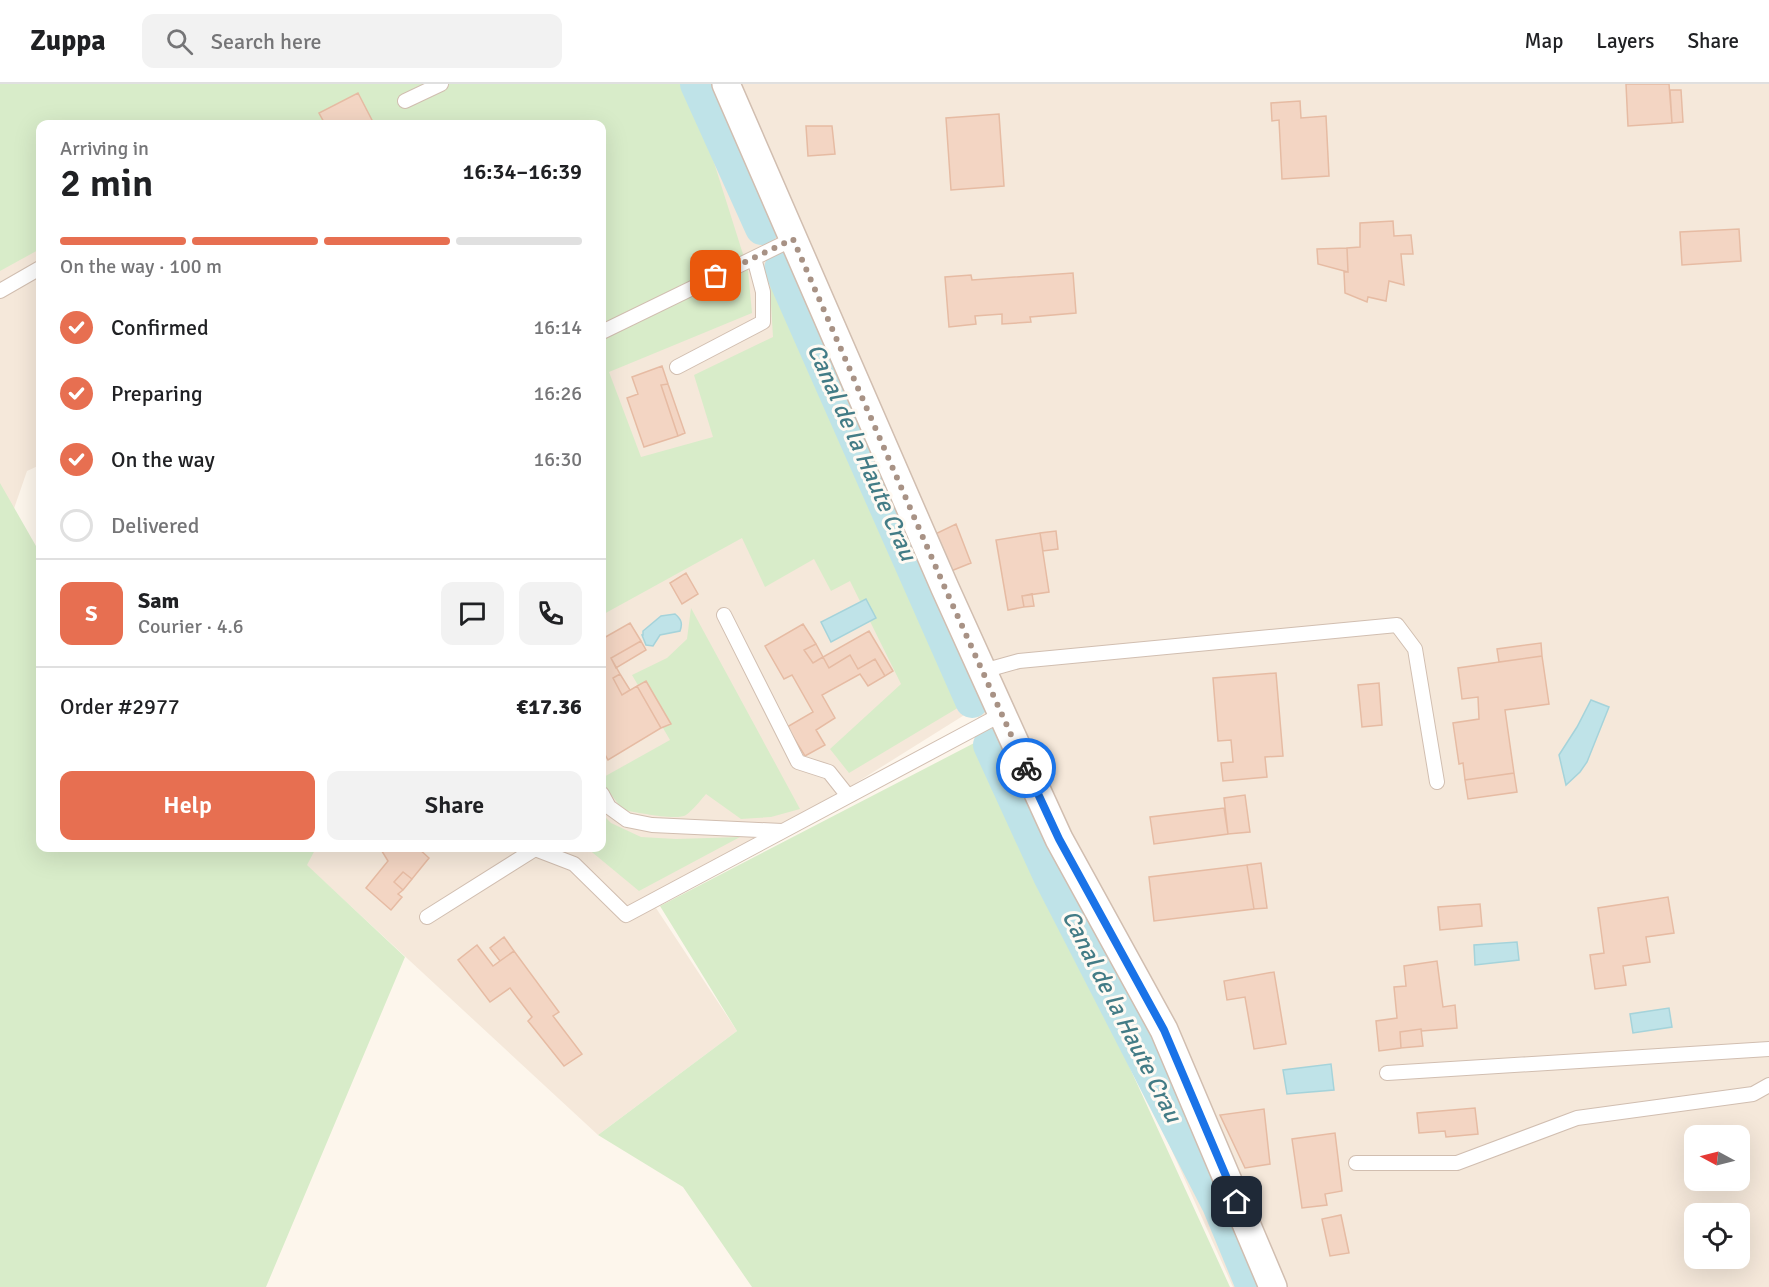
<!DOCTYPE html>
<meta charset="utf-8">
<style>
:root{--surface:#fff;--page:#f2f2f2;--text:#202124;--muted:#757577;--line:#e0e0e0;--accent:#e76f51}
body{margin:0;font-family:Signika,sans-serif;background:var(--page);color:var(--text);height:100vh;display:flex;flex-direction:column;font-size:22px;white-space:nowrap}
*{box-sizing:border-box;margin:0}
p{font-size:20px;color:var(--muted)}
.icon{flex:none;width:33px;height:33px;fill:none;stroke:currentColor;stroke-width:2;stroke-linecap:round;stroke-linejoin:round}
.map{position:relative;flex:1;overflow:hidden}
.details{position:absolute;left:36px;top:36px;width:570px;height:732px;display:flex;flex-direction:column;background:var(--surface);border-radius:12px;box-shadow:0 6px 24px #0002}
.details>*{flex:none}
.needle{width:39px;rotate:277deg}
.tools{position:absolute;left:1684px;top:1041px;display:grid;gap:12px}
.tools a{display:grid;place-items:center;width:66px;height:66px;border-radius:12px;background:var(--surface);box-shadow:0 6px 24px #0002;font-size:30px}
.pin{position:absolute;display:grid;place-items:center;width:51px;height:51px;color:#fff;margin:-26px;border-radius:12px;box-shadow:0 3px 9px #0006}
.courier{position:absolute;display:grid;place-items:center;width:60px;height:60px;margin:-30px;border:4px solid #1a73e8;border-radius:50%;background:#fff;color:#222;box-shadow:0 2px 8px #0007}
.headline em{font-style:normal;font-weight:600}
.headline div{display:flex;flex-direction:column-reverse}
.headline{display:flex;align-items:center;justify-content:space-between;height:102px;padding:0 24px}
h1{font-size:39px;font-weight:600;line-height:45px}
.bar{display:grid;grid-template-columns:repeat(4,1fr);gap:9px 6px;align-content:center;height:72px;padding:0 24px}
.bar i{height:8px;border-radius:4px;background:var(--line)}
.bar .selected{background:var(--accent)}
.bar p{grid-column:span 4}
.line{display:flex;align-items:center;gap:15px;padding:0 24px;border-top:2px solid var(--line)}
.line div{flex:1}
.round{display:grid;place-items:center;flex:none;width:63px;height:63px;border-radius:12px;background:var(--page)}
ol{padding:0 24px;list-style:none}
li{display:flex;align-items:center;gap:18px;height:66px}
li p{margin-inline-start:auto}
li .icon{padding:6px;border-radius:50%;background:var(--accent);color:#fff;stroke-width:4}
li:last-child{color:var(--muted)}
li i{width:33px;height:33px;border:3px solid var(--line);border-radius:50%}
.primary-button{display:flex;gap:12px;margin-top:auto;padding:12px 24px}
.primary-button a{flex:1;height:69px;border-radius:12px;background:var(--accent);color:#fff;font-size:24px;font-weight:600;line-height:69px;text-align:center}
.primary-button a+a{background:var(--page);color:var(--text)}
header{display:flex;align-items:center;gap:36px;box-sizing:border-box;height:84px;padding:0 30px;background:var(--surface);border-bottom:2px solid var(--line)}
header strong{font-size:28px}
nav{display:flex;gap:33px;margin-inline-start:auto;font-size:21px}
.search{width:420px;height:54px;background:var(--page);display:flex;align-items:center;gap:15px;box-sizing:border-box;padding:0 21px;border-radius:12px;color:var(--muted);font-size:22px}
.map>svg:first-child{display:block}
.residential{fill:#f5e8da;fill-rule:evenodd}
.green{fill:#d8ecc9}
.water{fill:#bfe3e8;stroke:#a5d3da;stroke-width:1.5}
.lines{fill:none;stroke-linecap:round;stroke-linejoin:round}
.canal{stroke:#bfe3e8;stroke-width:34}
.building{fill:#f3d5c3;stroke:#e6bba3;stroke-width:1.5}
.service-casing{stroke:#d1beb0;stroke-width:16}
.minor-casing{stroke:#d1beb0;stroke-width:30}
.service{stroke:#fff;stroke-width:14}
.minor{stroke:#fff;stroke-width:27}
.done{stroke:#a89285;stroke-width:6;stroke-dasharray:0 10.8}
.route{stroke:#1a73e8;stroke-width:8}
.labels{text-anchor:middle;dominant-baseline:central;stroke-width:6;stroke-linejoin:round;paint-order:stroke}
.water-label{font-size:24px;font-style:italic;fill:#437c86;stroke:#fffaf3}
</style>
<header>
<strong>Zuppa</strong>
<div class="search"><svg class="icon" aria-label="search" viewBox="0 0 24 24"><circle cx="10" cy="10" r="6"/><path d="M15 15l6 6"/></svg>Search here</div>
<nav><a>Map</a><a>Layers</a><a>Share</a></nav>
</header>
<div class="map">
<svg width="1769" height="1203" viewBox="0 0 1769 1203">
<rect width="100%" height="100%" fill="#fdf6ec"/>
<path class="residential" d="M0 0H1769V1203H1233L974 625 656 824 737 947 598 1051 288 764H602V40H40V381L27 387 0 465ZM1695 1052H1740V1096H1695ZM1695 1130H1740V1174H1695Z"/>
<path class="green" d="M0 0H685L699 31 748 186 752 229 609 288 641 373 713 353 694 291 773 253 770 204 775 185 961 622 849 689 830 665 901 600 850 497 831 507 814 475 765 503 742 454 602 531V40H40V165L0 187Z
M0 399 40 469V764H316L307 781 405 873 266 1203H0Z
M691 524 800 725 771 733 741 735 706 710C700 717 693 726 686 731 677 737 635 728 623 726L602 699V694L670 656 632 591 667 574 687 555Z
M980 656 1230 1203H752L683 1103 598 1051 737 947 660 822Z
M602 730 611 739 641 753 676 755 740 753 639 807 587 764H602Z"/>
<path class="water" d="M866 515 876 534 831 558 821 538Z
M675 530C681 535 683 539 680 547L660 551 653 562 646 561 642 551H643V547L661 532Z
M1591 616 1609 623 1587 678 1580 688 1566 701 1559 671 1577 643Z
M1517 858 1519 876 1475 881 1474 861Z
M1669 924 1672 943 1633 949 1630 930Z
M1331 980 1334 1006 1287 1010 1283 986Z"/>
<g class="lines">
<path class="canal" d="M697 0 762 144
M781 185 972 617
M990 661 1050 792 1219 1121 1253 1203"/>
</g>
<path class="building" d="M1626 0H1669L1672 39 1628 42Z
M1670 6H1681L1683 38 1672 39Z
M358 9 374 40H325L319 29Z
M1300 17 1301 34 1326 32 1329 92 1282 95 1279 36 1272 37 1271 19Z
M999 30 1004 102 951 106 946 34Z
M806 42H832L835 70 808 72Z
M1393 137 1394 152 1411 151 1413 170H1401L1404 201 1389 197 1386 217 1368 213 1367 218 1345 209 1344 188H1348L1347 164 1360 163V139Z
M1739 145 1741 177 1682 181 1680 148Z
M1347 164 1348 188 1318 180 1317 165Z
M1073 189 1076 229 1030 233 1031 238 1002 240V230L975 232 976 240 949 243 945 193 971 191 972 196Z
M662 282 668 300 661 301 678 352 644 363 627 314 638 310 632 293Z
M668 300 685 349 678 352 661 301Z
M956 440 971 479 946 489 931 452Z
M1056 447 1058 465 1043 467 1040 449Z
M1040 449 1049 508 1022 512 1024 523 1008 526 996 456Z
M686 489 698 510 682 520 670 499Z
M1032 510 1034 522 1024 523 1022 512Z
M630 539 641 557 611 574 620 590 613 594 622 611 637 602 661 644 608 676 602 665V555Z
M803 540 816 560 804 566 813 579 823 573 829 584 850 571 858 585 875 575 885 592 868 602 860 590 822 611 835 634 816 646 825 661 805 672 787 643 813 628 792 591 784 595 765 562Z
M869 547 893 587 885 592 875 575 858 585 850 571 829 584 823 573Z
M641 557 646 566 616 584 611 574Z
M1541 559 1542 572 1499 578 1497 565Z
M816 560 823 573 813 579 804 566Z
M1542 572 1549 620 1505 626 1514 689 1465 696 1463 679 1459 680 1453 639 1479 635 1478 613 1462 615 1458 584Z
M1276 589 1283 672 1265 673 1267 693 1223 697 1221 679 1233 678 1231 656 1218 657 1213 594Z
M620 590 630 606 622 611 613 594Z
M646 597 671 640 661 644 637 602Z
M1379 599 1382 641 1362 643 1358 601Z
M1514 689 1517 708 1468 715 1465 696Z
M1245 711 1250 748 1228 750 1224 714Z
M1224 724 1228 750 1154 760 1150 733Z
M380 764H418L429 774 412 795 403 788 394 798 403 806 398 810 402 813 391 826 366 804 388 777Z
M1261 779 1267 824 1254 825 1247 781Z
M1247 781 1254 825 1154 837 1149 793Z
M403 788 412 795 403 806 394 798Z
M1668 813 1674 849 1646 853 1650 878 1623 882 1626 901 1595 905 1590 871 1604 869 1598 824Z
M1480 820 1482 842 1440 846 1438 823Z
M504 853 514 867 500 877 490 864Z
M477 861 493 882 514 867 559 928 553 932 582 970 564 982 528 937 532 933 510 904 490 918 458 876Z
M1437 877 1443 923 1455 921 1457 944 1422 947 1421 945 1400 948 1401 964 1379 967 1376 937 1397 934 1394 903 1406 902 1404 882Z
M1274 888 1286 960 1254 965 1245 913 1227 916 1224 897Z
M1421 945 1423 962 1401 964 1400 948Z
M1475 1024 1478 1050 1446 1053 1445 1047 1419 1049 1417 1029Z
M1264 1025 1270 1080 1245 1084 1220 1031Z
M1335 1049 1342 1107 1325 1110 1327 1121 1302 1124 1292 1055Z
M1341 1131 1349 1169 1330 1172 1322 1135Z"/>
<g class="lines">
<defs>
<path id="service" d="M405 17 441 0
M0 207 40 184
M602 248 793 155
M677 283 763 238V208L754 174
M724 531 798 678 829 688 848 712
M983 587 1019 577 1397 541 1415 565 1437 698
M602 710 609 723 627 736 652 741 782 747
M427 833 535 765 574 780 626 831 1002 630
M1387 989 1769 965
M1356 1079H1457L1577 1034 1753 1010 1769 1001"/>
<path id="minor" d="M726 0 945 504 1017 663 1059 755 1164 946 1273 1203"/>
</defs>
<use href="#service" class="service-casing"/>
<use href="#minor" class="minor-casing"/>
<use href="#service" class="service"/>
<use href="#minor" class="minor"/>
</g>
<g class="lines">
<path class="done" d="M716 192 793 155 945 504 1026 684"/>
<path class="route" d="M1026 684 1059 755 1164 946 1237 1118"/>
</g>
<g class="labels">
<g class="water-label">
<text transform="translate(862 368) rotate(66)">Canal de la Haute Crau</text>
<text transform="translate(1122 932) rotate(63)">Canal de la Haute Crau</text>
</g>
</g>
</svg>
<div class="tools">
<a><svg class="needle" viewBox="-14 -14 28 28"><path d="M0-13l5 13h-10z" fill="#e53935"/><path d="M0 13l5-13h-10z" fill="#757577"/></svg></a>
<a><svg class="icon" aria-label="locate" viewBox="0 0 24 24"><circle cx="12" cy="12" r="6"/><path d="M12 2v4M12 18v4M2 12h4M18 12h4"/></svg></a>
</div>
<div class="pin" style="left:716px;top:192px;background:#ea580c"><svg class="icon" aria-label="bag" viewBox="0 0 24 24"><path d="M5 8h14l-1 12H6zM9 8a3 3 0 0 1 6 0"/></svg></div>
<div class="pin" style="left:1237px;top:1118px;background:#1f2937"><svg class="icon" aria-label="home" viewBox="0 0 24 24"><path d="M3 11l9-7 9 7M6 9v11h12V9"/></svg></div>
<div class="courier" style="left:1026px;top:684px"><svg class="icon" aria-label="bike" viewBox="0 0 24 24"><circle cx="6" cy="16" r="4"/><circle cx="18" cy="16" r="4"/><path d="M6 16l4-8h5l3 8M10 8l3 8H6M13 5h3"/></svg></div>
<section class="details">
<div class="headline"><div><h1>2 min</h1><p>Arriving in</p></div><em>16:34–16:39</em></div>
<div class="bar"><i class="selected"></i><i class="selected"></i><i class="selected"></i><i></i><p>On the way · 100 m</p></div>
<ol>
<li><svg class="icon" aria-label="check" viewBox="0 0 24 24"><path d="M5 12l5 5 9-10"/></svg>Confirmed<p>16:14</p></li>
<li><svg class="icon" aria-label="check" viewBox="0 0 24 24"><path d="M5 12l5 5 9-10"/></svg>Preparing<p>16:26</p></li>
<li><svg class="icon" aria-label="check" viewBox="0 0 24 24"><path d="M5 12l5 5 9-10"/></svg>On the way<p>16:30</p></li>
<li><i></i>Delivered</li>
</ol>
<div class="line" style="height:108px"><b class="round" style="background:var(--accent);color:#fff">S</b><div><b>Sam</b><p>Courier · 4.6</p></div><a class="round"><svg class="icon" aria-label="chat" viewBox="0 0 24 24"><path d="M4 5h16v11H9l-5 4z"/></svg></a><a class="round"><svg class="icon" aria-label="phone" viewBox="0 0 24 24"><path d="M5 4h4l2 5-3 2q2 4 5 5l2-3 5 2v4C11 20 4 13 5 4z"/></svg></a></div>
<div class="line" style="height:78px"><div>Order #2977</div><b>€17.36</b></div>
<div class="primary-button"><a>Help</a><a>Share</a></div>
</section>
</div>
